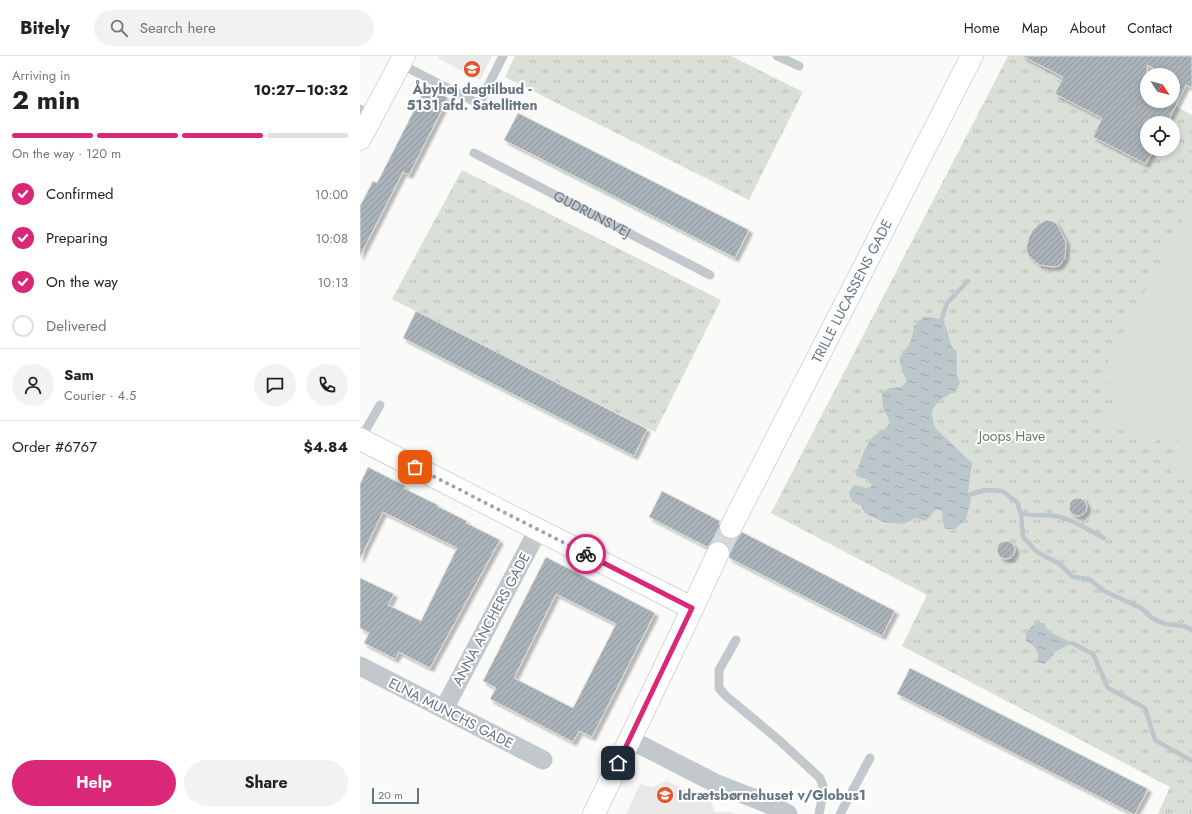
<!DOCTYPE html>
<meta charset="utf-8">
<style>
:root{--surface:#fff;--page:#f2f2f2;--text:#222;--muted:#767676;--line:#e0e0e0;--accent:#db2777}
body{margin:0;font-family:Jost,sans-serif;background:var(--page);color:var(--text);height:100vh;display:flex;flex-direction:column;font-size:15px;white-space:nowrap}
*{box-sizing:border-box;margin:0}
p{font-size:13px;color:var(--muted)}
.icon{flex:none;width:22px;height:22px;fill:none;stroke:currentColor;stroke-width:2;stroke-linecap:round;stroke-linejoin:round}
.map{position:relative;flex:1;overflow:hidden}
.sheet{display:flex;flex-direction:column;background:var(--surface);width:360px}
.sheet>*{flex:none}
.needle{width:26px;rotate:126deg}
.controls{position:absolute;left:780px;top:12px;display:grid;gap:8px}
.controls a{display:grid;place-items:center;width:40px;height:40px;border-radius:50%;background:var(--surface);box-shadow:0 2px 6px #0003;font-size:20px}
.scale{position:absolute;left:12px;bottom:10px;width:47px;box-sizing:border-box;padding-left:4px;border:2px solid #657683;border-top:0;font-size:11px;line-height:14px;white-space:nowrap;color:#657683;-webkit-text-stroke:3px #fff;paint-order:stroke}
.pin{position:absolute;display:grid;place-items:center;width:34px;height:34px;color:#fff;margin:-17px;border-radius:8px;box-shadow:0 2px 6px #0006}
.courier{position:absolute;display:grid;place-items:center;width:40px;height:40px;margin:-20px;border:3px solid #db2777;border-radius:50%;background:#fff;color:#222;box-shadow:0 1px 5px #0007}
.head em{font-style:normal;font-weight:700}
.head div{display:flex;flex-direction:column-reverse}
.head{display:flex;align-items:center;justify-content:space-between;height:68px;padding:0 12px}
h1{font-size:26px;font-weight:700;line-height:30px}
.bar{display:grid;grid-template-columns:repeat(4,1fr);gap:6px 4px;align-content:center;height:48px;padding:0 12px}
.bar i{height:5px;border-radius:3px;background:var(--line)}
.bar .active{background:var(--accent)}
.bar p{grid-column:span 4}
.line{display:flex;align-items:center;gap:10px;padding:0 12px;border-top:1px solid var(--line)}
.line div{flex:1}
.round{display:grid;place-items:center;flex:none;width:42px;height:42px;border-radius:21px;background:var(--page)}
ol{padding:0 12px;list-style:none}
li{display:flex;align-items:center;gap:12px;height:44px}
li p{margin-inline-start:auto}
li .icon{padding:4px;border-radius:50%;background:var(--accent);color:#fff;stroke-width:4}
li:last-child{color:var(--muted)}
li i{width:22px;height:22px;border:2px solid var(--line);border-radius:50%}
.action{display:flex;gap:8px;margin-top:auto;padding:8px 12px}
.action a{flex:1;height:46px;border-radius:24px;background:var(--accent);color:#fff;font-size:16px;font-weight:700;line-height:46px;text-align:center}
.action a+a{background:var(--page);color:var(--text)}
header{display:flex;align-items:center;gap:24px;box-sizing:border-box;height:56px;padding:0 20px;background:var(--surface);border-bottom:1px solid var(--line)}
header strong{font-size:19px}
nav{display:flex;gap:22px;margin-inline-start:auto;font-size:14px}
.search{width:280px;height:36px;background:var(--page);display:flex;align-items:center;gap:10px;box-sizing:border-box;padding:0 14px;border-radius:22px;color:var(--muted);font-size:15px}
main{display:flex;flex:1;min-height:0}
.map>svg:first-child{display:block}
.built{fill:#e8e9e9}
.grass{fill:url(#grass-tufts);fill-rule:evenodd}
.pitch{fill:#dadfd7}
.water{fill:url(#water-ripples)}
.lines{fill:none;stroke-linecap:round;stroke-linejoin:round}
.stream{stroke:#bbc7cb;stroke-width:4.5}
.building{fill:url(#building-hatch);stroke:#dcdcda;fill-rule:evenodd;filter:url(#shadow)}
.secondary-tunnel{stroke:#d5d9db;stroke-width:22;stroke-dasharray:22 11;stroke-linecap:butt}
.secondary-casing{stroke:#b3babf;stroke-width:23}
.lane{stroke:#c3c8cc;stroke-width:9}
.street{stroke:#c3c8cc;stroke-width:19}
.secondary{stroke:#fff;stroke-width:22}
.done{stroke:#99a4ac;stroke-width:4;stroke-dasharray:0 7.2}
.route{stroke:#db2777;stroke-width:5}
.labels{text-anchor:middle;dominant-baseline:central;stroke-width:4;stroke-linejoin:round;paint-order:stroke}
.poi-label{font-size:14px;font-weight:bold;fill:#657683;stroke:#fff}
.street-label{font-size:14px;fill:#657683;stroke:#fff}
.park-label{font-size:14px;fill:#687a64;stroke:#fff}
</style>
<header>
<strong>Bitely</strong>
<div class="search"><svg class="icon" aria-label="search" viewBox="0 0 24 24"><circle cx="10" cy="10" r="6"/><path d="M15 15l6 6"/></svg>Search here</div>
<nav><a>Home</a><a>Map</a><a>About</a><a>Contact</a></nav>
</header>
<main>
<section class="sheet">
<div class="head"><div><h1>2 min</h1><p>Arriving in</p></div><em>10:27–10:32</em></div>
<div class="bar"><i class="active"></i><i class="active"></i><i class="active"></i><i></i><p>On the way · 120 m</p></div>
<ol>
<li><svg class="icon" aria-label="check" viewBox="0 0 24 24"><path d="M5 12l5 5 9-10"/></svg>Confirmed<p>10:00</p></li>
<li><svg class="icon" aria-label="check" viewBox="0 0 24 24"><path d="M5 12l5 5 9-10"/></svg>Preparing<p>10:08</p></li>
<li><svg class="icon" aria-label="check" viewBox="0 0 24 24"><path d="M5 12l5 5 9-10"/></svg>On the way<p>10:13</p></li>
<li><i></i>Delivered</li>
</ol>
<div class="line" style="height:72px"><a class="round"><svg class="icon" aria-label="person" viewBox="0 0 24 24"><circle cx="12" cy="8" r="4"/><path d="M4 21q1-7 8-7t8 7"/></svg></a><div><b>Sam</b><p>Courier · 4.5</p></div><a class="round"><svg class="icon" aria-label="chat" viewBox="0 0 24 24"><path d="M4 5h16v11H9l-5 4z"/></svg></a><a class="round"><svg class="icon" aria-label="phone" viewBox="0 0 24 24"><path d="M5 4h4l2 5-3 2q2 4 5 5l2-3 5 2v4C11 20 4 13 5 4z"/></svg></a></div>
<div class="line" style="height:52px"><div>Order #6767</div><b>$4.84</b></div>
<div class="action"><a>Help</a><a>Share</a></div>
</section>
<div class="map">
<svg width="832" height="758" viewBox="0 0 832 758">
<defs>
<pattern id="grass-tufts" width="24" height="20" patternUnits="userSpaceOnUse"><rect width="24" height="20" fill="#dadfd7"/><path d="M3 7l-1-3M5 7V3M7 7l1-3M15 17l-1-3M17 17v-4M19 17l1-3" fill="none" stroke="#b4b9b4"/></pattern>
<pattern id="water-ripples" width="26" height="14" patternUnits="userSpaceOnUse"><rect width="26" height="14" fill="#bbc7cb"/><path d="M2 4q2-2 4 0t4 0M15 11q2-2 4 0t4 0" fill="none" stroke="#9ca6aa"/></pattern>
<pattern id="building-hatch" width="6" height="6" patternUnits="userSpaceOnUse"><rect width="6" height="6" fill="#aab3b9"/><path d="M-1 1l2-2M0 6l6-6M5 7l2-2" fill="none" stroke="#8e969c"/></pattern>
<filter id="shadow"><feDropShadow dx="3.5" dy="3.5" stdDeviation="1" flood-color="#0004"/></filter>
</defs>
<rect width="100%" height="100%" fill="#fafaf8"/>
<path class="built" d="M79 0H132L120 24 77 2Z
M307 725 351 746 355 756H370L374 758H266L280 728 292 731Z"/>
<path class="grass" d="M155 0H371L443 36 389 144 145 21Z
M648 0H718L787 45H806L832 59V758H798L810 731 542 590 567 539 411 457ZM787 67H813V93H787Z
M102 114 361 244 295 376 32 243Z"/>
<path class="pitch" d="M832 145V426L810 415 821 393 816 390 820 383 802 374 794 390 744 365 755 342 744 337 749 327 740 322Z"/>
<path class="water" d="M564 261C596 260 582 282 597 298V319L600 327 597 334 580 344 571 355 575 372 612 407 608 436 611 444 606 463 595 473H585L583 466 582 455 576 453 566 465 556 462 543 468 523 466 505 457 501 450 492 445 489 437 494 429 506 432 512 430 509 424 496 420C498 411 506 386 514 380 521 375 525 374 530 367L523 350 522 338 529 332 541 331 547 325 542 314 539 302C549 291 552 285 554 270Z
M675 567H684L688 575 712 587 695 596 690 603 684 608 678 606C679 594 675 591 666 585V577Z"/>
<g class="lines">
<path class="stream" d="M581 265 587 247 608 225
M609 439 625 434 642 435 657 446 661 458 663 481 677 496 700 508 713 521 729 523 744 535 768 546 781 552 792 562 805 568 824 570 832 574
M661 457C672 461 684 458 695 460 712 463 729 474 744 482
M712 587 733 598 748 632 785 652 795 684 832 705"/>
</g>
<path class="building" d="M662 0H832V32L826 29 807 67H787V93H794L786 108 733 81 742 62 695 38 703 21ZM787 9 806 19H813V45H787Z
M66 31 88 42 49 119 43 116 0 200V150L13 125 17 127Z
M158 57 389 174 375 202 144 84Z
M688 164 695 166 698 170 706 186 705 202 699 210 694 211 679 209 668 199 666 193 669 181 672 175 679 168 684 165Z
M56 255 287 373 274 400 43 282Z
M8 411 45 430 43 432 78 449 77 450 107 465 106 467 140 484 70 612 39 596 35 603 4 587 9 577 0 572V522L34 538 28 549 61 565 97 492 23 456 0 503V428Z
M302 435 360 465 359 472 360 477 365 482 372 483 378 481 382 476 535 555 522 580 369 502 370 495 368 490 364 486 356 485 351 487 347 491 289 461Z
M709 451a9 9 0 1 1 18 0a9 9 0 1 1-18 0Z
M637 494a9 9 0 1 1 18 0a9 9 0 1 1-18 0Z
M186 501 295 557 232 681 219 675 213 686 130 643 136 632 123 625ZM196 538 256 568 213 652 154 622Z
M550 612 788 733 775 758H773L537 638Z"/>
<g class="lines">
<path class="secondary-tunnel" d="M358 497 371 471"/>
<defs>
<g id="secondary">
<path d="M0 83 44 0"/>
<path d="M0 383 332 552"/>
<path id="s2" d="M371 471 612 0"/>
<path d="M234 758 321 577 358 497"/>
</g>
</defs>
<use href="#secondary" class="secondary-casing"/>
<g class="lane">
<path d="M417 0 439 10"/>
<path d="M40 8 119 48 143 0"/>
<path d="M0 53 12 60"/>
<path id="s1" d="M114 97 350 219"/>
<path d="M0 384 20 349"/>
<path d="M376 584 359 614V632L366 640 420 685 460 722 464 733 459 758"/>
<path d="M480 758 510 702"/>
</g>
<path class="street" d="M0 610 183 704
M84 653 178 474
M269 683 355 727 411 749 428 758"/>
<use href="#secondary" class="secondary"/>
</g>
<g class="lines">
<path class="done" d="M55 411 226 498"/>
<path class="route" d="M226 498 332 552 258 707"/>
</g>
<defs>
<symbol id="school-disc" viewBox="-11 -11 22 22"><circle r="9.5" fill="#e4572e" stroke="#fff"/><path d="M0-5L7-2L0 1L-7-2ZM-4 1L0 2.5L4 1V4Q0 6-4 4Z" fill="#fff"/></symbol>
</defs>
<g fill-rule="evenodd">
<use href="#school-disc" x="102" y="3" width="20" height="20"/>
<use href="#school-disc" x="295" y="729" width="20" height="20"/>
</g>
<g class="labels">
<g class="poi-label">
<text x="112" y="33">Åbyhøj dagtilbud -<tspan x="112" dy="16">5131 afd. Satellitten</tspan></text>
<text x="318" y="739" text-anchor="start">Idrætsbørnehuset v/Globus1</text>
</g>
<g class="street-label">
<text stroke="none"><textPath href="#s1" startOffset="133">GUDRUNSVEJ</textPath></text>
<text stroke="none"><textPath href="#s2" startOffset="265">TRILLE LUCASSENS GADE</textPath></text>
<text transform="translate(131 563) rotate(-62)">ANNA ANCHERS GADE</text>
<text transform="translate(91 657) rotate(27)">ELNA MUNCHS GADE</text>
</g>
<g class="park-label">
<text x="652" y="380">Joops Have</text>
</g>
</g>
</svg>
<div class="controls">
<a><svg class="needle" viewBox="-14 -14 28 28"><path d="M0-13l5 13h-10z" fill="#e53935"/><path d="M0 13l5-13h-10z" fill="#767676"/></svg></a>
<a><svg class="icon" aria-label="locate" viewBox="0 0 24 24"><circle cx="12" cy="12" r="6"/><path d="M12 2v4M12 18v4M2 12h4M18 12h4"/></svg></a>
</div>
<div class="scale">20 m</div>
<div class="pin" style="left:55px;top:411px;background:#ea580c"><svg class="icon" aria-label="bag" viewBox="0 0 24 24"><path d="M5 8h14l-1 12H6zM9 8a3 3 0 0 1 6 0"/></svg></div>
<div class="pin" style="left:258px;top:707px;background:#1f2937"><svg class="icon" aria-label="home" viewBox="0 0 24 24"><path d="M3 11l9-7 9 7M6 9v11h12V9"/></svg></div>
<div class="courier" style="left:226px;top:498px"><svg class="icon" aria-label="bike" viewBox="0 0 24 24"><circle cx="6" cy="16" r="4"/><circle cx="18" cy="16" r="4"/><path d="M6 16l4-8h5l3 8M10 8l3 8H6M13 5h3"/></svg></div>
</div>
</main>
